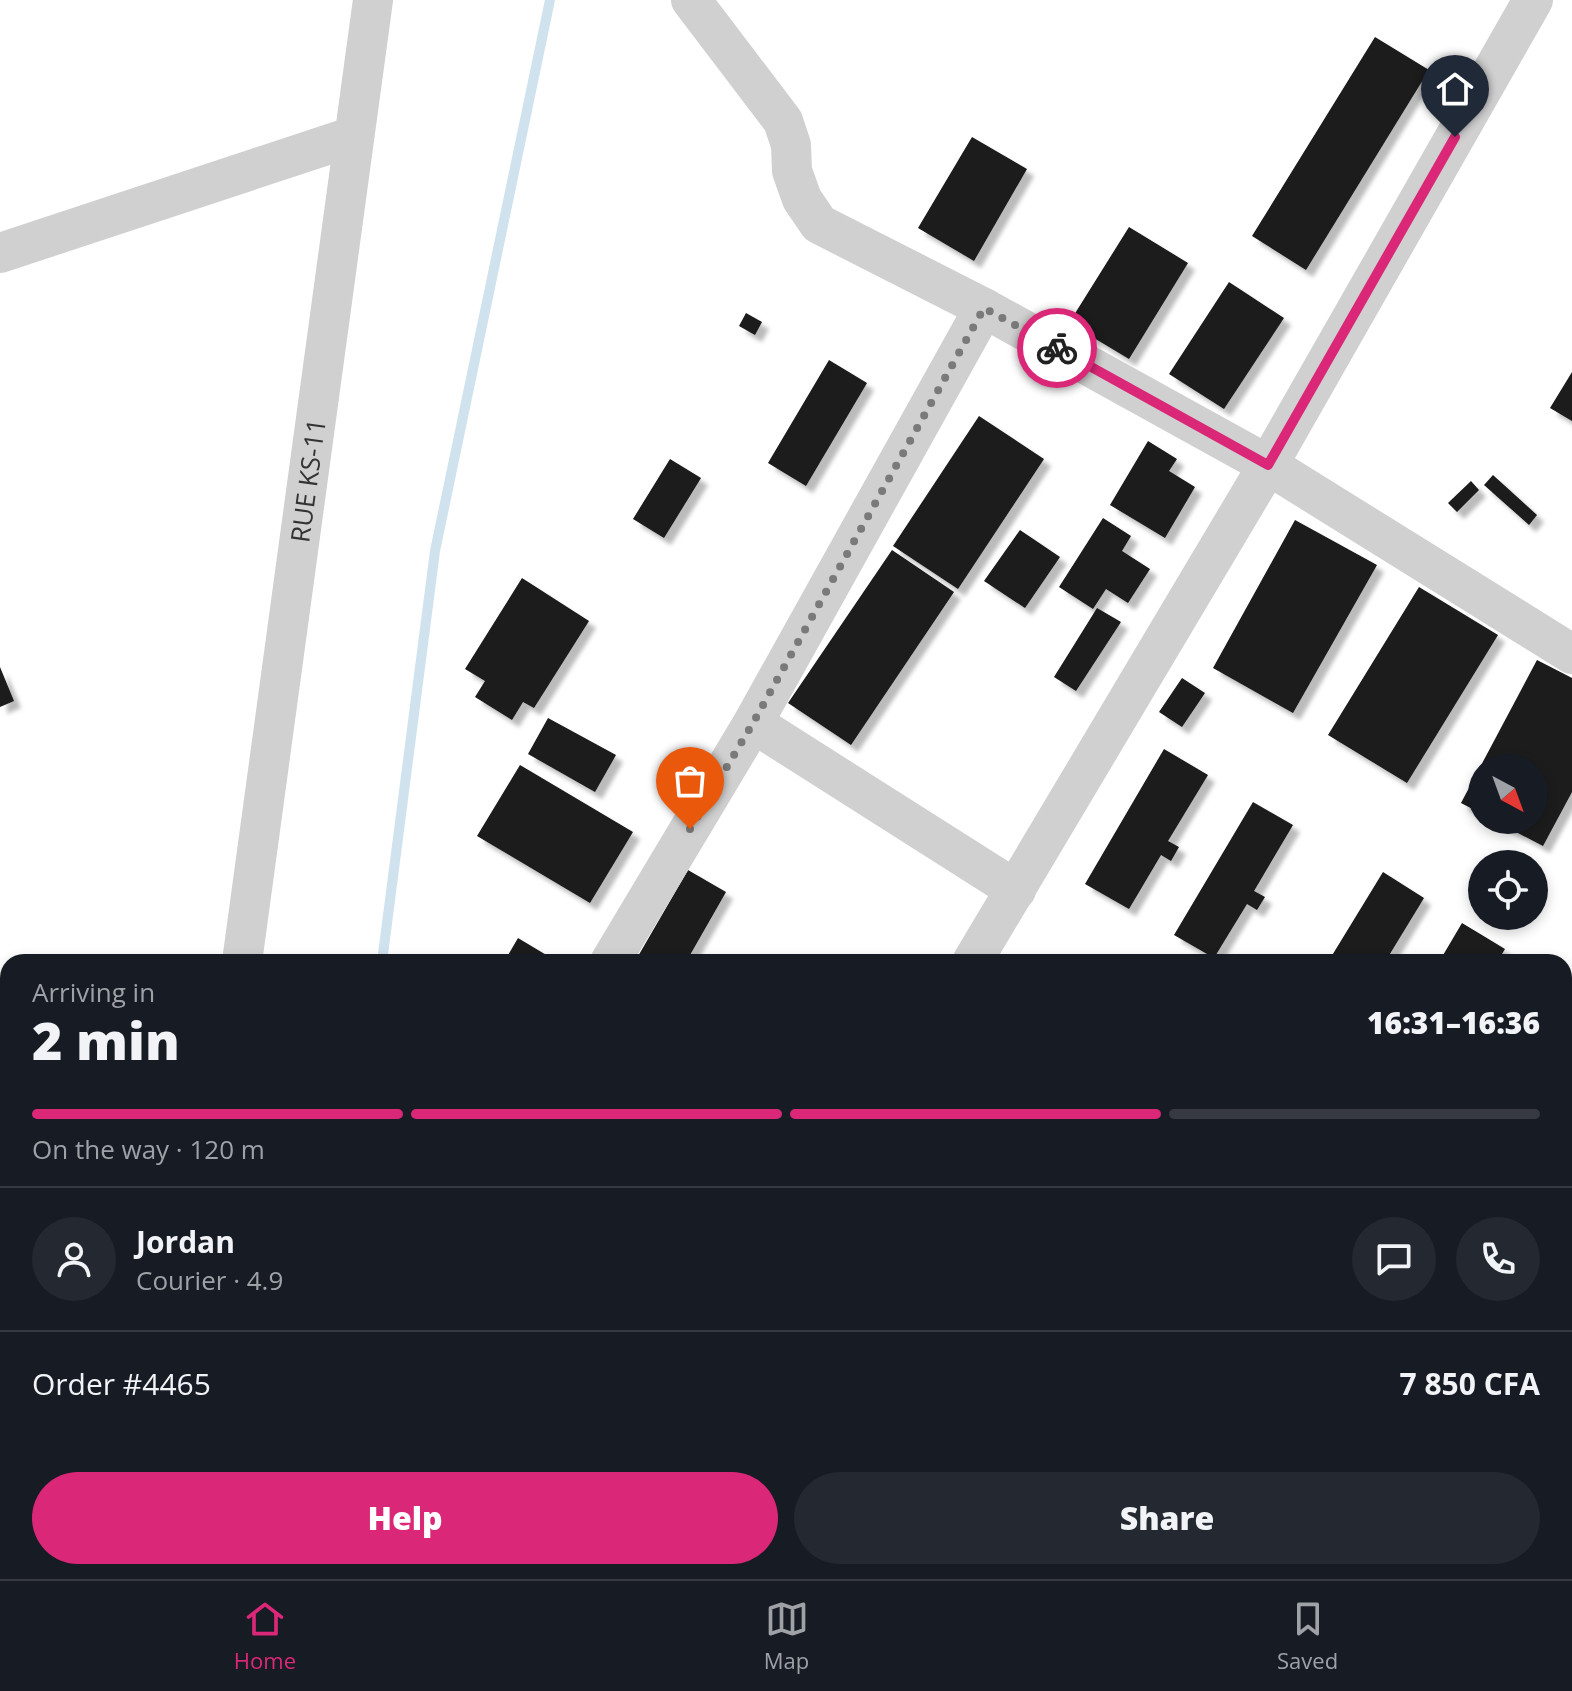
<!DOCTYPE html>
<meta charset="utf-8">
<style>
:root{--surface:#171b24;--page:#242831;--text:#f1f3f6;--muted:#9ea1a6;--line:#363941;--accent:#db2777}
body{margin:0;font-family:"Open Sans",sans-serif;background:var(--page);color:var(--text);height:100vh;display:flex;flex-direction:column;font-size:30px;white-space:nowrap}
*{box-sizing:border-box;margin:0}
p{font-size:26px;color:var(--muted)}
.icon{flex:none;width:44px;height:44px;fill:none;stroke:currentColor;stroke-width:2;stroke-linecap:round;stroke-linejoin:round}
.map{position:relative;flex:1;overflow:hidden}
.drawer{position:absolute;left:0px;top:954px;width:1572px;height:626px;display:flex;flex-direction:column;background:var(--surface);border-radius:24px 24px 0 0;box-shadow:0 4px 12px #0003}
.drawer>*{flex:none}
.needle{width:52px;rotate:139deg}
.controls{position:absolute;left:1468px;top:754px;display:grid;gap:16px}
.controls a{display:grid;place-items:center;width:80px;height:80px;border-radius:50%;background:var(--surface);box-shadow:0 4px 12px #0003;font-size:40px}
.pin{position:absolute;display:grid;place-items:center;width:68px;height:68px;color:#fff;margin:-82px -34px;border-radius:50% 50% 50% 0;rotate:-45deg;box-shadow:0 0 8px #0007}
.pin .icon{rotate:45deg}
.courier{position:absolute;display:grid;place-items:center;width:80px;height:80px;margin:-40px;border:6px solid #db2777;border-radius:50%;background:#fff;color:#222;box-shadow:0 2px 10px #0007}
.headline em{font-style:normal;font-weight:800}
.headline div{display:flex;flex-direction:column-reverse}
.headline{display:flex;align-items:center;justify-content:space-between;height:136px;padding:0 32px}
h1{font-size:52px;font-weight:800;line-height:60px}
.bar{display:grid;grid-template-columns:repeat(4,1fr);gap:12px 8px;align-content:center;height:96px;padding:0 32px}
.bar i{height:10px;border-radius:6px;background:var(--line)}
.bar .active{background:var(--accent)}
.bar p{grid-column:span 4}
.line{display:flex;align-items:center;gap:20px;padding:0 32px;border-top:2px solid var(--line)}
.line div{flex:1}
.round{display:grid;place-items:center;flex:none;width:84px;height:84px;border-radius:42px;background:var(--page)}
.button{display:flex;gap:16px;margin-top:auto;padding:16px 32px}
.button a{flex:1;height:92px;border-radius:48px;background:var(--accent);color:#fff;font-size:32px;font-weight:800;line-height:92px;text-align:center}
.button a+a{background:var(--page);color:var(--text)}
.tab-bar{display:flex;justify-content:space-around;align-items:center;height:112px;border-top:2px solid var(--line);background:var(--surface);font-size:22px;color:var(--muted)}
.tab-bar a{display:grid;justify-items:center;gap:4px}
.tab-bar .active{color:var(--accent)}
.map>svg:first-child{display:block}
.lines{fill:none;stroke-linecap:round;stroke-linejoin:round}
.stream{stroke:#cfe2ee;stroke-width:10}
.building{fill:#1a1a1a;filter:url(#shadow)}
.street{stroke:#d0d0d0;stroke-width:40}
.done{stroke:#7a7a7a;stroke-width:8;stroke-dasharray:0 14.4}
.route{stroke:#db2777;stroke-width:10}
.labels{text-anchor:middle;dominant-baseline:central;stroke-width:8;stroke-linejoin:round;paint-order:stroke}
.street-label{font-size:26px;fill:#333;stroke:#fff}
</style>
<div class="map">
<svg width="1572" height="1579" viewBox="0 0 1572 1579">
<defs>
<filter id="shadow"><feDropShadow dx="7" dy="7" stdDeviation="2" flood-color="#0004"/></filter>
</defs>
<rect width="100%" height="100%" fill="#fff"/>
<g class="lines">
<path class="stream" d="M382 962 435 551 550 0"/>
</g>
<path class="building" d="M1375 37 1429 70 1306 270 1252 236Z
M972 137 1027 169 974 261 918 228Z
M1129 227 1188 263 1129 359 1069 323Z
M1229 282 1284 318 1224 409 1169 374Z
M746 313 762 322 755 335 739 326Z
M829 360 867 383 806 486 768 463Z
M1572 372V421L1550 408Z
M979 416 1044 459 958 589 893 546Z
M1148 441 1177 459 1169 471 1195 487 1165 538 1110 505Z
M670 459 701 478 664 538 633 519Z
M1493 475 1537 515 1529 525 1484 485Z
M1471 481 1479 490 1457 512 1448 503Z
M1103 518 1131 536 1122 551 1150 569 1128 603 1106 589 1093 609 1059 587Z
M1295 520 1377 565 1293 713 1213 668Z
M1020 530 1060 557 1025 608 984 581Z
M892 550 954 592 851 745 788 703Z
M522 578 589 621 534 708 523 702 512 720 475 697 485 681 465 669Z
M1419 587 1498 635 1407 783 1328 735Z
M1097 608 1121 622 1076 691 1054 677Z
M1537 660 1572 678V792L1543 846 1493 820H1534V768H1482V814L1461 803Z
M0 667 14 701 0 707Z
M1182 678 1205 693 1182 727 1159 712Z
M548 718 616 755 595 792 528 754Z
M1164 749 1208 775 1168 841 1179 847 1171 861 1161 855 1129 909 1085 884Z
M520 765 633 832 590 903 477 836Z
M1253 802 1293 825 1254 891 1265 897 1257 910 1247 904 1214 958 1174 935Z
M688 870 726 892 686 962H643L637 958Z
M1383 872 1424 898 1385 962H1328Z
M1462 923 1505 949 1497 962H1439Z
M518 938 558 962H504Z
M1564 976 1572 981V1037L1564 1050Z
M1572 1108V1174L1564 1169V1121Z
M1079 1572H1135L1130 1579H1075Z"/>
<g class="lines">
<g class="street">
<path d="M691 0 783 121 791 145 792 171 802 199 819 224 984 308 1268 465 1572 654"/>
<path d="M0 253 354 136"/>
<path d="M753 723 1016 890"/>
<path id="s1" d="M242 962 373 0"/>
<path d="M610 962 753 723 984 308"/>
<path d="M972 962 1268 465 1533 0"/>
<path d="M0 1315 8 1312"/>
<path d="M1564 1379 1572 1372"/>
<path d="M942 1572 953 1579"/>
<path d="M161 1579 162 1572"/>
<path d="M268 1579 269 1572"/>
<path d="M611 1579 615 1572"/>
<path d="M1319 1579 1328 1572"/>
</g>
</g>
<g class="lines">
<path class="done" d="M690 829 753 723 984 308 1057 348"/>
<path class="route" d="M1057 348 1268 465 1455 137"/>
</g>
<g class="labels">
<g class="street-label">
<text stroke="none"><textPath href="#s1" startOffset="486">RUE KS-11</textPath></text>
</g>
</g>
</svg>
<div class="controls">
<a><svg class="needle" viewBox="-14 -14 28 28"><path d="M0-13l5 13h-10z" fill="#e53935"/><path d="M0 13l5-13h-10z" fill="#9ea1a6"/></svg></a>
<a><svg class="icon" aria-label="locate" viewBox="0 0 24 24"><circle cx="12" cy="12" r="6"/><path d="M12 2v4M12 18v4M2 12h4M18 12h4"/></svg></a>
</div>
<div class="pin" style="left:690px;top:829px;background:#ea580c"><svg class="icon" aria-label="bag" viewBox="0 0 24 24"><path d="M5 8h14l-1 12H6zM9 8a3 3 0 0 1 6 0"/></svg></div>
<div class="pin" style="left:1455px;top:137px;background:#1f2937"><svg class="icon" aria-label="home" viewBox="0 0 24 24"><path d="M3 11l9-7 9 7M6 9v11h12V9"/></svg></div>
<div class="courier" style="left:1057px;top:348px"><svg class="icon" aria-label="bike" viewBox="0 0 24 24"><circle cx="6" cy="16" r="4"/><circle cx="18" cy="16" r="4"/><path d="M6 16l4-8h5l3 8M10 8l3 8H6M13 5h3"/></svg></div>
<section class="drawer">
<div class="headline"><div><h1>2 min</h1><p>Arriving in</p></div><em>16:31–16:36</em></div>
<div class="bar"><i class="active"></i><i class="active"></i><i class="active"></i><i></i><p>On the way · 120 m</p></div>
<div class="line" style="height:144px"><a class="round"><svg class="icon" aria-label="person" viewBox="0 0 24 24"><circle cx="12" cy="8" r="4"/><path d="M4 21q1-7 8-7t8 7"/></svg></a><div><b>Jordan</b><p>Courier · 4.9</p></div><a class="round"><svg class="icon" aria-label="chat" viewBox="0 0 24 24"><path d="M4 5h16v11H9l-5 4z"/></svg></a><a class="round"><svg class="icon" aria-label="phone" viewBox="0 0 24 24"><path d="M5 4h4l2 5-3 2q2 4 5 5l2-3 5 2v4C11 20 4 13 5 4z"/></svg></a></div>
<div class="line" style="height:104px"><div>Order #4465</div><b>7 850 CFA</b></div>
<div class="button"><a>Help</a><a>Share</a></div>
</section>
</div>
<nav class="tab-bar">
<a class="active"><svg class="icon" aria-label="home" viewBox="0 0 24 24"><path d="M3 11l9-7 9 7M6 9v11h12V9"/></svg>Home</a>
<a><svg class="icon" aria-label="map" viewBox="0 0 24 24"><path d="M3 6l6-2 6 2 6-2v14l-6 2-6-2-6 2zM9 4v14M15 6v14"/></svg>Map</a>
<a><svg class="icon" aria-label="saved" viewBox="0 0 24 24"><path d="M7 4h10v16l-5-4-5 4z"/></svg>Saved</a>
</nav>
